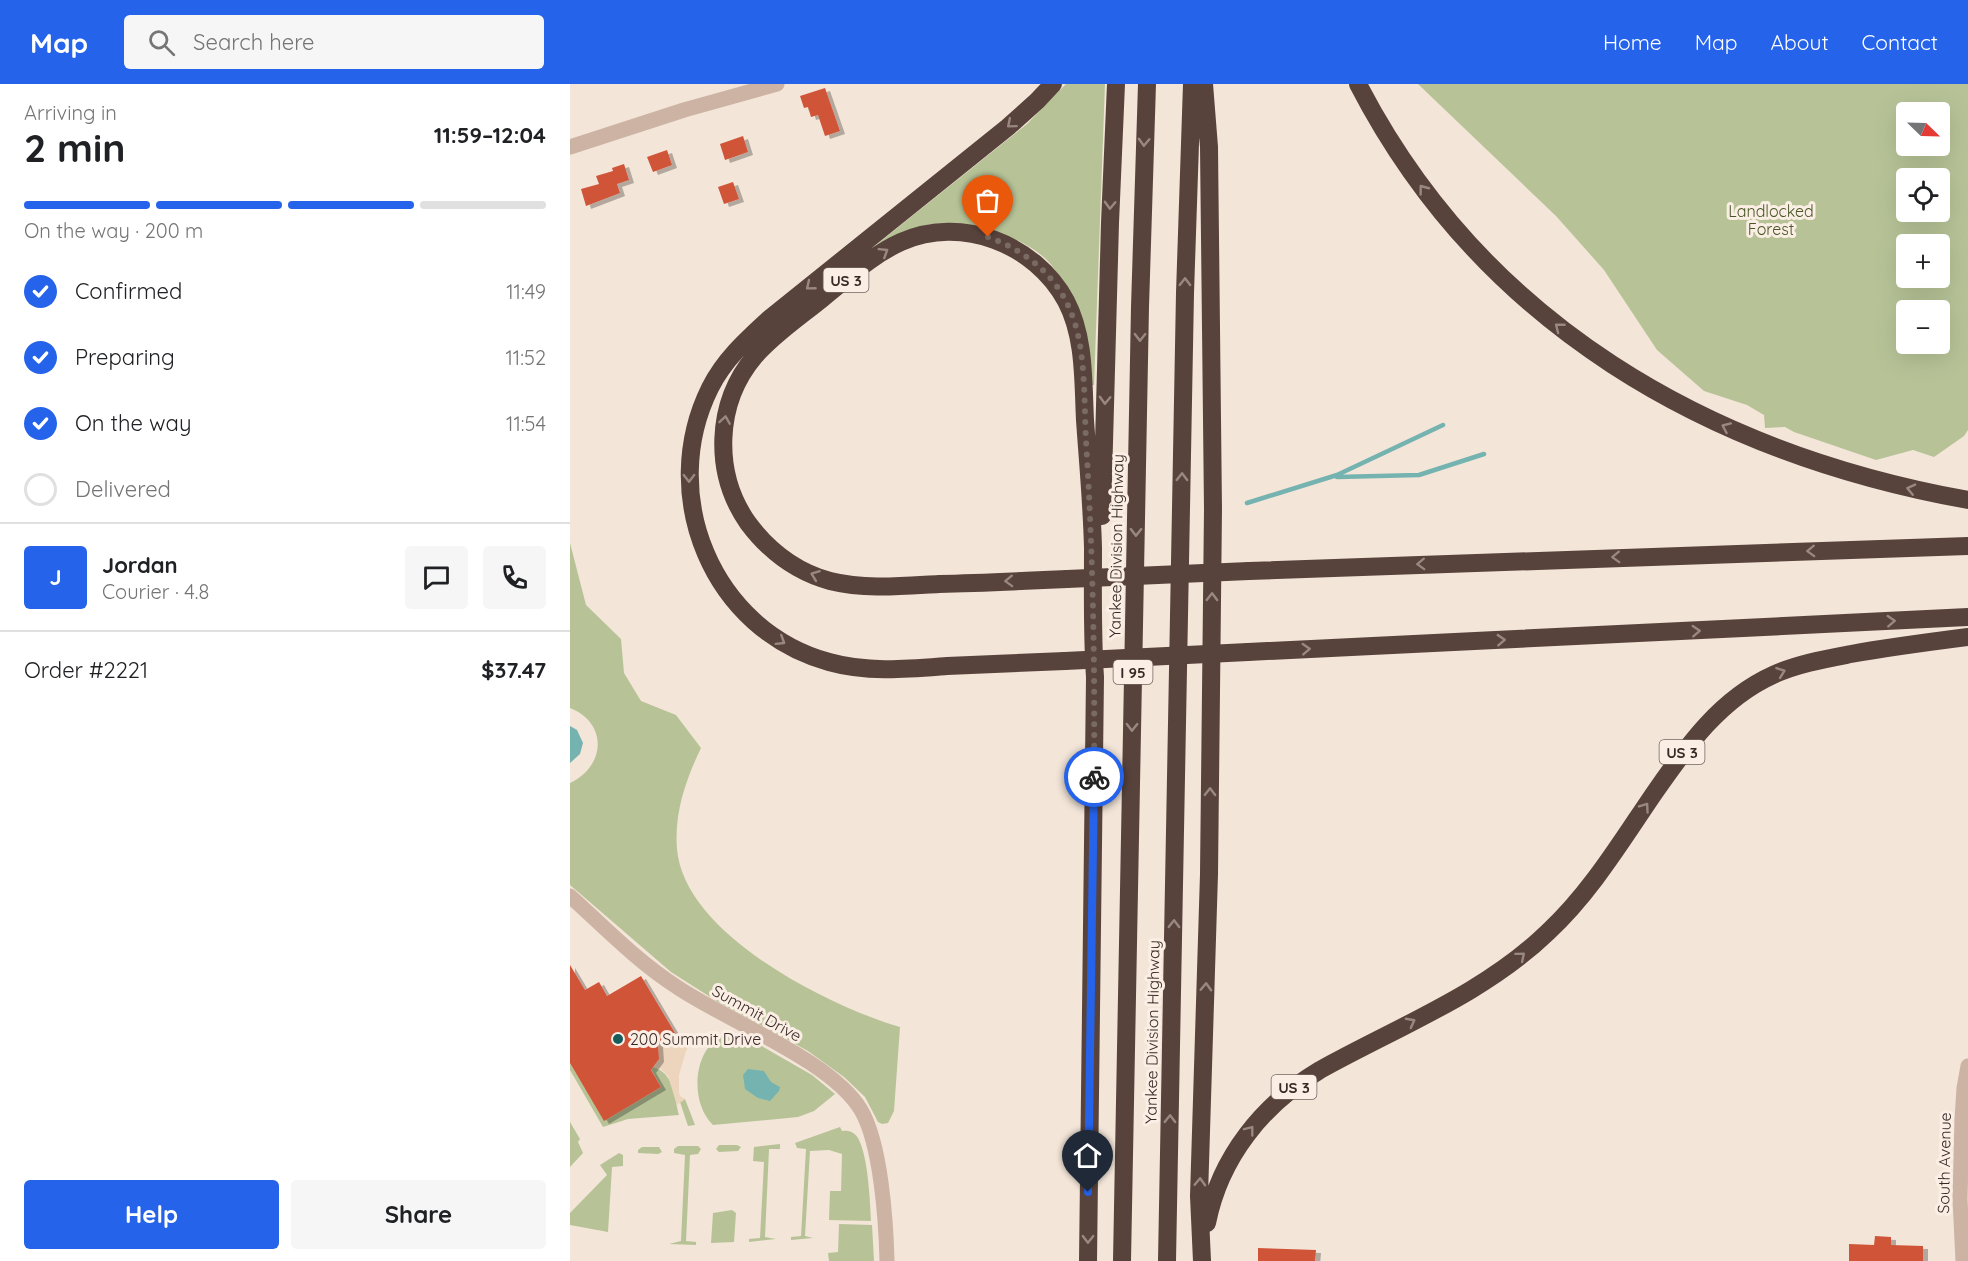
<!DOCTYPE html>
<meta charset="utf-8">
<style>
:root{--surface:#fff;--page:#f6f6f6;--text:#202124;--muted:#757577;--line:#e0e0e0;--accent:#2563eb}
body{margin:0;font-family:Quicksand,sans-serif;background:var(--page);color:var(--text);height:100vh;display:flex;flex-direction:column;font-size:22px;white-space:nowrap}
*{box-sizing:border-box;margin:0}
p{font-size:20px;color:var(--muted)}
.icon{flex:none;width:33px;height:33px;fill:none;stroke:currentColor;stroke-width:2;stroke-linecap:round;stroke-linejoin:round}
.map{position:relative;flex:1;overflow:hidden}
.drawer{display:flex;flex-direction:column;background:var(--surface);width:570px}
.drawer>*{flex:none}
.needle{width:39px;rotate:113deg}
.fabs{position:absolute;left:1326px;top:18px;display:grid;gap:12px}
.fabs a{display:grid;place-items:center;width:54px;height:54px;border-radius:6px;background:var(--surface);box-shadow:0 6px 24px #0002;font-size:30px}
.pin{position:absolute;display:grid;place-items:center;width:51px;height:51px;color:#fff;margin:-62px -26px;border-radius:50% 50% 50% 0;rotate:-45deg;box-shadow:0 0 6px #0007}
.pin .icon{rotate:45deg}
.courier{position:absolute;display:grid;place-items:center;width:60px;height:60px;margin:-30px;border:4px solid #2563eb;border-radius:50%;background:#fff;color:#222;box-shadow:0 2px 8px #0007}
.overview em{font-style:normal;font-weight:800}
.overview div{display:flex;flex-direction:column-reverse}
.overview{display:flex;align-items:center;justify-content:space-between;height:102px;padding:0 24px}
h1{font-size:39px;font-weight:800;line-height:45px}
.bar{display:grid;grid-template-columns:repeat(4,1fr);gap:9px 6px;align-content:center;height:72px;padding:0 24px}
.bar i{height:8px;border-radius:4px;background:var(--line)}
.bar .current{background:var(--accent)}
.bar p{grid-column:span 4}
.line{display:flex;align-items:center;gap:15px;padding:0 24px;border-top:2px solid var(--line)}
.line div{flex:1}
.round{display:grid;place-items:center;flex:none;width:63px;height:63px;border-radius:6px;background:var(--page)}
ol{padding:0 24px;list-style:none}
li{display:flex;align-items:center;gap:18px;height:66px}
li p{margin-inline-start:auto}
li .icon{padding:6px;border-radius:50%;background:var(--accent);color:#fff;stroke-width:4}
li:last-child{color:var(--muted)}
li i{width:33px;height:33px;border:3px solid var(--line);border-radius:50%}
.primary-button{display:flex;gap:12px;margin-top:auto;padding:12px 24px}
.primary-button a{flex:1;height:69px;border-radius:6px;background:var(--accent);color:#fff;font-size:24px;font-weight:800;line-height:69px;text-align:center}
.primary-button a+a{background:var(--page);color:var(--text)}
header{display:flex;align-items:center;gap:36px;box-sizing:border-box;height:84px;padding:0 30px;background:var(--accent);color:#fff}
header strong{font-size:28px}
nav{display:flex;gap:33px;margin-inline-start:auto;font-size:21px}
.search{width:420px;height:54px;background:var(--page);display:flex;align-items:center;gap:15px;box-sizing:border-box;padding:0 21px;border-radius:6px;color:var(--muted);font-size:22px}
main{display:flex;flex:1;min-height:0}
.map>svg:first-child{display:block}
.green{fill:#b7c397;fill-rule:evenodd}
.plaza{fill:#edd5bd}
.water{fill:#75b3b1}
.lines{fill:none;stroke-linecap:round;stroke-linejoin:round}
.stream{stroke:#75b3b1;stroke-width:4.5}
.building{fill:#d05439;filter:url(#shadow)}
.minor{stroke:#ccb3a3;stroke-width:15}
.highway{stroke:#58433c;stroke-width:18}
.highway-bridge{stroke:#58433c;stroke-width:18}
.oneway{stroke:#998880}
.done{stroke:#796b64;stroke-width:6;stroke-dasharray:0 10.8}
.route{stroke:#2563eb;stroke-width:8}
.poi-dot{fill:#185b5b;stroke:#fbefe5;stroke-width:2}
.labels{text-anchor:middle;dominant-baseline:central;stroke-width:6;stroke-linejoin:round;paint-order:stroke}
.shield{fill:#fbefe5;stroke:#72655f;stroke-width:1.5}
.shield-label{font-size:15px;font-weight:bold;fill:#372a26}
.park-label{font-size:16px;fill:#495727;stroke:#fbefe5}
.street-label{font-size:16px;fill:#372a26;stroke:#fbefe5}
.poi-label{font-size:16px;fill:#372a26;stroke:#fbefe5;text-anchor:start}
</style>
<header>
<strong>Map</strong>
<div class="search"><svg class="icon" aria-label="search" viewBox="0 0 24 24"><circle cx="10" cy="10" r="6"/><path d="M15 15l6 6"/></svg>Search here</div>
<nav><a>Home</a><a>Map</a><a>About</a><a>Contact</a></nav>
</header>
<main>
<section class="drawer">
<div class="overview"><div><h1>2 min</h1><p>Arriving in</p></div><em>11:59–12:04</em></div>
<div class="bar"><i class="current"></i><i class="current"></i><i class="current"></i><i></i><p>On the way · 200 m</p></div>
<ol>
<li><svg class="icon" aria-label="check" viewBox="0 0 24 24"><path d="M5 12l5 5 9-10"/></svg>Confirmed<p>11:49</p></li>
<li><svg class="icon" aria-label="check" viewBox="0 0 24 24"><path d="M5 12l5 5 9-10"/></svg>Preparing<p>11:52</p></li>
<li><svg class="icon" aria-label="check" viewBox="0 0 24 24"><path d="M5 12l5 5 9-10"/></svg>On the way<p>11:54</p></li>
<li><i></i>Delivered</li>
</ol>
<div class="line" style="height:108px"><b class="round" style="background:var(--accent);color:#fff">J</b><div><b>Jordan</b><p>Courier · 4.8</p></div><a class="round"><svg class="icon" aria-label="chat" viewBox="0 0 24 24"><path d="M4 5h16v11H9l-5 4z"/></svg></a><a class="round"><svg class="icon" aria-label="phone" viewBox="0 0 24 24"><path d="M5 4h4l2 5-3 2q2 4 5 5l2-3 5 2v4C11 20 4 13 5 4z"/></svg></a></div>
<div class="line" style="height:78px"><div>Order #2221</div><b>$37.47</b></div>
<div class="primary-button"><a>Help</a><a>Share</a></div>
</section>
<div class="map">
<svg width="1398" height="1177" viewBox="0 0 1398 1177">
<defs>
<filter id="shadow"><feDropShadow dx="5" dy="3" stdDeviation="0" flood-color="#0004"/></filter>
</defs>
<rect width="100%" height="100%" fill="#f3e5d8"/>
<path class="green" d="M496 0H535L524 301H522C514 276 506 251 499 226 495 215 493 202 488 191 470 154 390 130 353 142 332 149 311 163 291 173L457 40Z
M848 0H1398V346L1394 352 1364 373 1343 366 1306 376 1224 348 1215 343 1195 344 1194 331 1177 321 1134 307 1087 266 1034 186 986 132ZM1336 28H1370V62H1336ZM1336 94H1370V128H1336ZM1336 160H1370V194H1336ZM1336 226H1370V260H1336Z
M0 459 16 521 51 555 54 589 71 617 106 631 131 664C116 695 104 729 107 765 114 850 258 922 330 943L324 1027 318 1039 312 1040 308 1038 295 1013 274 993 238 967 148 918 101 888 0 801V699C36 682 38 639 0 624Z
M159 949 171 950 242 991 265 1010 244 1027 228 1033 143 1041C118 1017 123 959 159 949Z
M0 979 34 1036 91 1003 81 985 83 983C104 989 104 1012 109 1031L58 1035 33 1043 0 986Z
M115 1015 125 1041 118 1042 110 1018Z
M0 1038 10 1055 8 1058 13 1069 0 1083Z
M270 1043 272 1047C279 1046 284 1048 288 1054 298 1072 300 1115 301 1137L259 1136 260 1107H271L272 1070 259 1066 240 1067 235 1152 243 1154 221 1156V1153L231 1152 236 1065 227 1064 225 1059Z
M210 1060V1065H199L195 1153 206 1155 179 1158V1155L190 1154 194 1078 183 1077 184 1063Z
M149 1061H167L171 1063 168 1067 149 1068 146 1065Z
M108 1062H128L131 1065 128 1070 120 1071 116 1157 126 1158V1161L99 1160 111 1157 115 1071 104 1069V1065Z
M72 1063H89L92 1068 88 1070 68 1069V1066Z
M49 1069 53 1071V1082L42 1083 38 1148 0 1141V1129L37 1091 30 1081Z
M162 1126 166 1129 164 1158 141 1159 143 1129Z
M269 1140 302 1141 304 1177H259L258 1169 268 1168Z"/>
<path class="plaza" d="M111 951H125L116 967 109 991V1008L110 1012 115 1015 107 1021 98 992 91 985 83 983 89 972 87 960 95 963 102 962 108 957Z"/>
<path class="water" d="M0 642 7 646 13 659 10 670 0 679Z
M178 985 194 987 201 998 210 1003 209 1007 200 1017 188 1014 175 1005 173 991Z"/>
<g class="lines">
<path class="stream" d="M767 393 849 391 914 370
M677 419 767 391 873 341"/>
</g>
<path class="building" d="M255 4 270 47 255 52 248 31 241 33 238 23 234 24 230 12Z
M173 52 178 68 155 76 150 60Z
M97 66 102 81 83 88 77 73Z
M54 80 59 96 47 100 50 109 16 122 11 105 29 100 26 92 43 87 42 84Z
M163 98 169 115 154 120 148 103Z
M0 881 15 906 29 898 37 912 71 892 105 949 88 960 89 975 81 986 91 1003 34 1037 0 979Z
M1305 1152 1321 1153V1161L1353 1162V1177H1279V1160L1304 1161Z
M688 1164 746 1166 745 1177H688Z"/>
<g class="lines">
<path class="minor" d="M0 63 114 26 207 0
M0 812C34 843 68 878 107 903 157 937 261 976 291 1026 311 1060 316 1137 317 1177
M1393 1177 1390 1115 1392 1036 1394 1004 1398 982"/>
<path class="highway" d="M483 0 467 17 438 43 199 235C176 256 154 276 140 304 87 411 142 546 259 578 298 589 338 585 377 582 416 580 456 579 495 577
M788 0C912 240 1138 369 1398 416
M532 432 540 139 546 0
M679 487 1398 462
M497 495C454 497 412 499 369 500 333 502 296 506 260 497 227 488 199 467 178 439 143 389 145 319 185 272 204 250 231 232 253 214 278 194 302 171 331 158 392 131 465 160 496 217 515 253 513 297 515 336 518 379 522 422 523 464 523 507 522 550 525 593L518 1177
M678 568 1398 533
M637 1139C650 1073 693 1020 750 986 827 943 914 910 978 848 1021 808 1052 756 1085 708 1117 662 1150 615 1203 591 1227 580 1255 575 1281 570 1320 563 1359 558 1398 553
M552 1177 570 223 577 0
M597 1177 615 209 622 0
M632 1177 629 1112 639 790 643 425 639 63 634 0"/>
<path class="highway-bridge" d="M497 495 679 487
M495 577 678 568"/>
</g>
<defs><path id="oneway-chevron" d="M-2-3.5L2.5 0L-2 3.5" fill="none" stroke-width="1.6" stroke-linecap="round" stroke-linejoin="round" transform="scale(1.5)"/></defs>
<g class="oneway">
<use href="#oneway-chevron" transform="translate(441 40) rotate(140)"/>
<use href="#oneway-chevron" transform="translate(574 58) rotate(92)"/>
<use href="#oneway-chevron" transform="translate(853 105) rotate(-127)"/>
<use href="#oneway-chevron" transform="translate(540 121) rotate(92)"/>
<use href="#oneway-chevron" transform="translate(314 168) rotate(-32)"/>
<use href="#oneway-chevron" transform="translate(615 198) rotate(-89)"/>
<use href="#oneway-chevron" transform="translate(240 202) rotate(141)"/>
<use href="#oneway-chevron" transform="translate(989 243) rotate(-142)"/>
<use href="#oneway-chevron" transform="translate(570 253) rotate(91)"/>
<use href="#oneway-chevron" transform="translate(535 316) rotate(92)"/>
<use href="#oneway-chevron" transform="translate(155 336) rotate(-81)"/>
<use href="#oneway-chevron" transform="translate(1156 343) rotate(-156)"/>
<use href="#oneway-chevron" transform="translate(612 393) rotate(-89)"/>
<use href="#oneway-chevron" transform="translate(119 394) rotate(89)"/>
<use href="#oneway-chevron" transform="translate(1341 405) rotate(-167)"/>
<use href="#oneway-chevron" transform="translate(566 448) rotate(91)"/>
<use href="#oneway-chevron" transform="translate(1241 467) rotate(178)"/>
<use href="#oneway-chevron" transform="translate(1046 473) rotate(178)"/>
<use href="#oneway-chevron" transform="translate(851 480) rotate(178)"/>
<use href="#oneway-chevron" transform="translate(245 491) rotate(-159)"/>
<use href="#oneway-chevron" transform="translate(439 497) rotate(178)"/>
<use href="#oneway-chevron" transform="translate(642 513) rotate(-89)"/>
<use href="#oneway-chevron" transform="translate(1321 537) rotate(-3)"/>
<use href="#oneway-chevron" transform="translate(1126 547) rotate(-3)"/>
<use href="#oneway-chevron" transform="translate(931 556) rotate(-3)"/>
<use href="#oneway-chevron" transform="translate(211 557) rotate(32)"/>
<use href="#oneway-chevron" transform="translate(736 565) rotate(-3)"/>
<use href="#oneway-chevron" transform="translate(1211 588) rotate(-21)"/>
<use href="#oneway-chevron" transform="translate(562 643) rotate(91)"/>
<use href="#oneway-chevron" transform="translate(640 708) rotate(-89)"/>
<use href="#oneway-chevron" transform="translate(1075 723) rotate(-55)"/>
<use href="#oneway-chevron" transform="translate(604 840) rotate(-89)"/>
<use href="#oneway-chevron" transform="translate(951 872) rotate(-40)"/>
<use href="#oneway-chevron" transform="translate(636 903) rotate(-88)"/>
<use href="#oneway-chevron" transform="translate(841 938) rotate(-28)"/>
<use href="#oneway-chevron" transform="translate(600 1035) rotate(-89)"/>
<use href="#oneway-chevron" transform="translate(680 1046) rotate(-52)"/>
<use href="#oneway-chevron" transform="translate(630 1098) rotate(-88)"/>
<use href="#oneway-chevron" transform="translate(518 1155) rotate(91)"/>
</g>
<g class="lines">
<path class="done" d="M418 153C456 167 488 192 502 231 516 266 514 319 516 357 523 469 525 581 524 693"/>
<path class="route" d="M518 1108 524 693"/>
</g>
<circle class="poi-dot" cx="48" cy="955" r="6"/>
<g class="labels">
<g class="shield">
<rect x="253.5" y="184" width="45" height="24" rx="4.5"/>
<rect x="543.5" y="576" width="39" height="24" rx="4.5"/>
<rect x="1089.5" y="656" width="45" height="24" rx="4.5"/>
<rect x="701.5" y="991" width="45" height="24" rx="4.5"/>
</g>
<g class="shield-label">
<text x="276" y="196">US 3</text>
<text x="563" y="588">I 95</text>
<text x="1112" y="668">US 3</text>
<text x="724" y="1003">US 3</text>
</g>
<g class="park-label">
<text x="1201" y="127">Landlocked<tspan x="1201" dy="18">Forest</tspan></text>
</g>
<g class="street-label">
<text transform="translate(546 462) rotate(-89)">Yankee Division Highway</text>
<text transform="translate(187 929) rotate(29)">Summit Drive</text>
<text transform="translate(582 948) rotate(-89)">Yankee Division Highway</text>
<text transform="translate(1374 1079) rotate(-89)">South Avenue</text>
</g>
<g class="poi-label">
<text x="60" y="955">200 Summit Drive</text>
</g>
</g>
</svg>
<div class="fabs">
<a><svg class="needle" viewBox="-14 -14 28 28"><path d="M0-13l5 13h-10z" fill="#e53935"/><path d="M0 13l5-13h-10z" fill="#757577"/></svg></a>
<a><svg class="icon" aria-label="locate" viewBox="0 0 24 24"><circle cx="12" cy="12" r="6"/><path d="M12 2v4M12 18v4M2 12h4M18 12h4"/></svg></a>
<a>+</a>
<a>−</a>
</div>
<div class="pin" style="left:418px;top:153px;background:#ea580c"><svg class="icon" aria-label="bag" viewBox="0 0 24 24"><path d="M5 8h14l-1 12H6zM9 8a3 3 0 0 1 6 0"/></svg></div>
<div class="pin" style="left:518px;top:1108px;background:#1f2937"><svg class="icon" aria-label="home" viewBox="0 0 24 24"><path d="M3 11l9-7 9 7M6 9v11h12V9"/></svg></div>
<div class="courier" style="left:524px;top:693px"><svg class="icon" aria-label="bike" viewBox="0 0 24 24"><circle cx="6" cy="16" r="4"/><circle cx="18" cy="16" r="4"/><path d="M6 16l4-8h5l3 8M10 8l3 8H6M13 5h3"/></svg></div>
</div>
</main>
